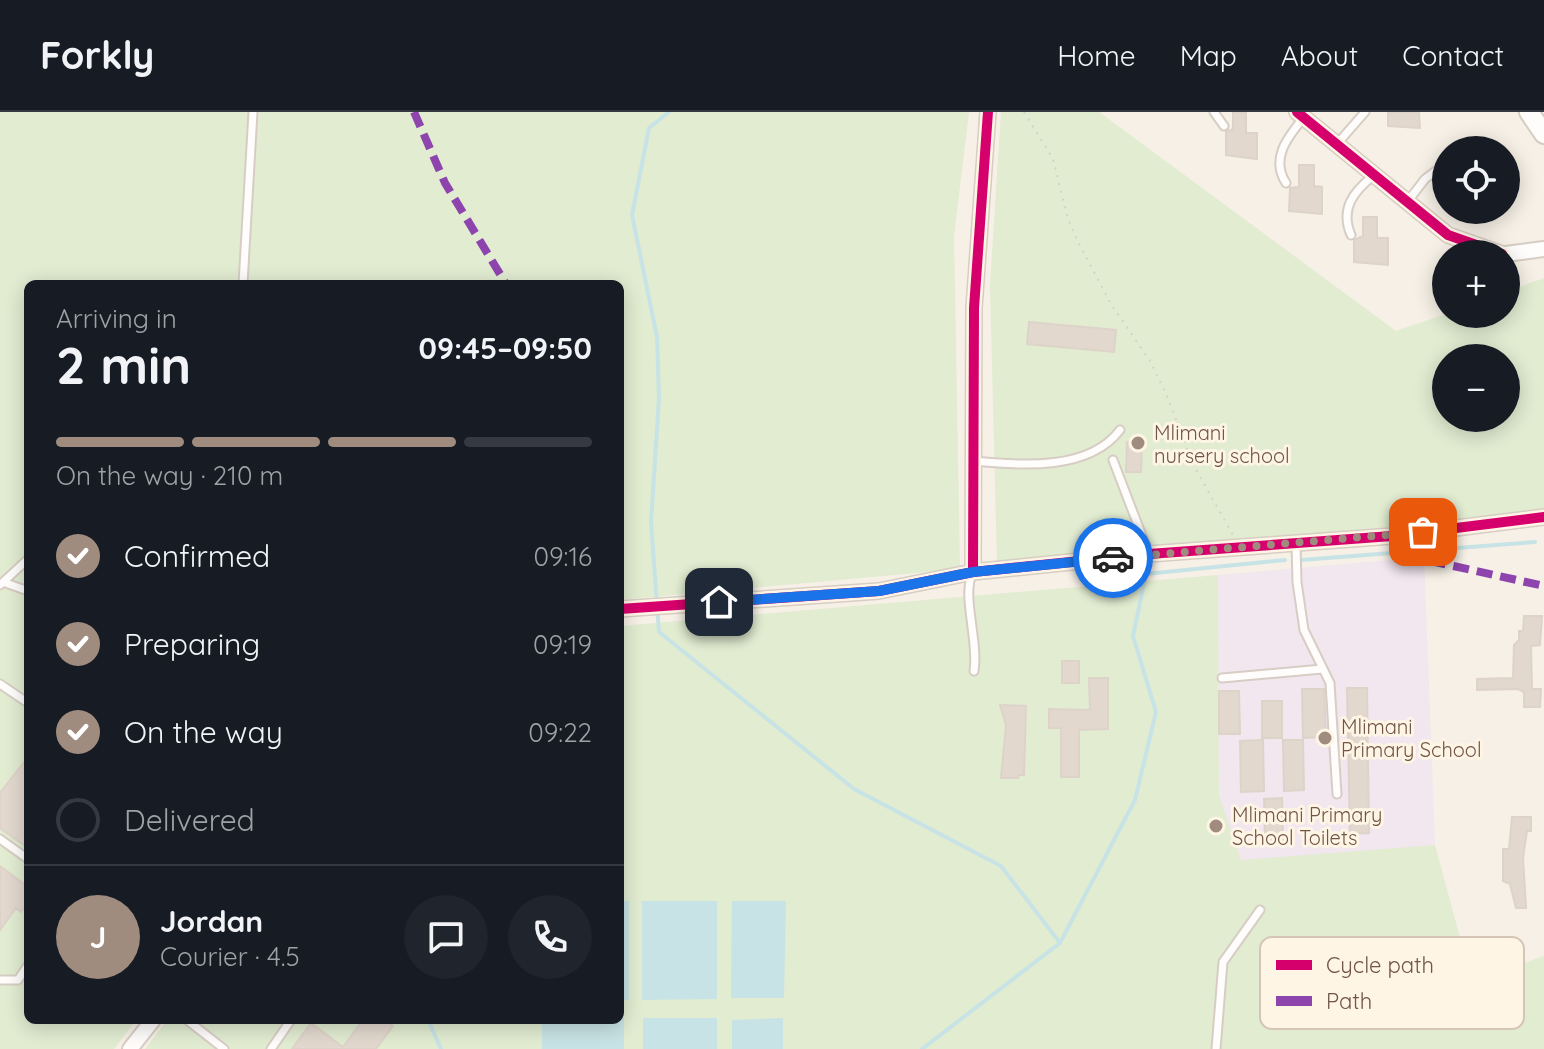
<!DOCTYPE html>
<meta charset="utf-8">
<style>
:root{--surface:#171b24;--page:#20242c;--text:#f1f3f6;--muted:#9ea1a6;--line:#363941;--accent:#a08c7f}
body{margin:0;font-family:Quicksand,sans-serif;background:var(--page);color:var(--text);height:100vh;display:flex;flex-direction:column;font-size:30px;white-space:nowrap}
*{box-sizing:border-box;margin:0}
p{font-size:26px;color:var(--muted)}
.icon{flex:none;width:44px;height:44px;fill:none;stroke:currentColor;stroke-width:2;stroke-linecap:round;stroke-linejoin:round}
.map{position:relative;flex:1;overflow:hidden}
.details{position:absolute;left:24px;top:168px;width:600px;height:744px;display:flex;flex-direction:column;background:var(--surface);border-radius:12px;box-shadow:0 4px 20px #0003}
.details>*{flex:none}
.buttons{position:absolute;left:1432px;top:24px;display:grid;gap:16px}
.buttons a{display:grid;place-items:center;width:88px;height:88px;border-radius:50%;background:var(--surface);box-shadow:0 4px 20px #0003;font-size:40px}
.pin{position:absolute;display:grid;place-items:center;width:68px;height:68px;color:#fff;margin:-34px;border-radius:16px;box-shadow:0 4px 12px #0006}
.courier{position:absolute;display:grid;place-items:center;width:80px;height:80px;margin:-40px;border:6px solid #1a73e8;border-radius:50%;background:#fff;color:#222;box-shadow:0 2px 10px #0007}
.headline em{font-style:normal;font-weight:700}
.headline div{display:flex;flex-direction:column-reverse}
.headline{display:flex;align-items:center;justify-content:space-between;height:136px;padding:0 32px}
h1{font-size:52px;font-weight:700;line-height:60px}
.bar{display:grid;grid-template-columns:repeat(4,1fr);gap:12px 8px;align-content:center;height:96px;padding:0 32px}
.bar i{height:10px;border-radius:6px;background:var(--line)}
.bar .current{background:var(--accent)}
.bar p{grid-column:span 4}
.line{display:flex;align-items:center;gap:20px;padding:0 32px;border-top:2px solid var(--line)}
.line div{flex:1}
.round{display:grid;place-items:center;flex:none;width:84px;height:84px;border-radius:42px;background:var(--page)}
ol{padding:0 32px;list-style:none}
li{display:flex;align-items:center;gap:24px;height:88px}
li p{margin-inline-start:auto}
li .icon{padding:8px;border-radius:50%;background:var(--accent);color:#fff;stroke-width:4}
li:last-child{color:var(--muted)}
li i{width:44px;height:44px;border:4px solid var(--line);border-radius:50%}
header{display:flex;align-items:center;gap:48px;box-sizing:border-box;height:112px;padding:0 40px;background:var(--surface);border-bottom:2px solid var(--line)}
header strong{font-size:38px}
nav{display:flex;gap:44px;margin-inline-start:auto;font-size:28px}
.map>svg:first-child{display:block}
.education{fill:#f2e6ef}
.green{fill:#e1ecd1;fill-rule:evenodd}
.water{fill:#c8e3e5}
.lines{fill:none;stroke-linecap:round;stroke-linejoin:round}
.stream{stroke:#c8e3e5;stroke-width:4}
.building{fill:#e2d8ce;stroke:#ded3c9;stroke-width:2}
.service-casing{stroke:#d7cdc4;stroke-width:11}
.minor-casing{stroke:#d7cdc4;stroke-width:18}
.tertiary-casing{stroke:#d7cdc4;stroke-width:22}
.path{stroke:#d9d0cb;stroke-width:2;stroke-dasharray:2 6;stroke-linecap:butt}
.service{stroke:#fefdfb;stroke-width:7}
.minor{stroke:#fefdfb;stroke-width:14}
.tertiary{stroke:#fefdfb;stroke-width:18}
.quiet{stroke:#8e44ad;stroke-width:8;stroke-dasharray:16 8;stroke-linecap:butt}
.cycleway-casing{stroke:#fff5e5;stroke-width:15}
.cycleway{stroke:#d6006c;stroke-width:10}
.done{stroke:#a08c7f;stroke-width:8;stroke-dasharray:0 14.4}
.route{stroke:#1a73e8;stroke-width:10}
.poi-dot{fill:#a08c7f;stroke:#fff5e5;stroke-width:3}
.labels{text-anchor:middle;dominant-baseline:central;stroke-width:6;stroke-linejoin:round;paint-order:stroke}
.poi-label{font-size:20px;fill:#715648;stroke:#fff5e5;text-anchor:start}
.key{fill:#fff5e5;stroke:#d4c5b6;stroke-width:2}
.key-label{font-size:22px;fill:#715648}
</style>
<header>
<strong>Forkly</strong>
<nav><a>Home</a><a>Map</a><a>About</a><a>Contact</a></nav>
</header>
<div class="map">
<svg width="1544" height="937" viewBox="0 0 1544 937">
<rect width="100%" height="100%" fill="#f6f0e6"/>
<path class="education" d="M1424 445 1435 733 1219 753 1218 463Z"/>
<path class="green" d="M0 0H969L954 124 960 457 620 488V172H28V908H136L114 937H0Z
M1001 0H1099L1396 219 1446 202H1506V180L1544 166V401L997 451 990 173ZM1446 246H1506V306H1446Z
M1218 463 1219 683 1241 748 1435 733 1472 870 1544 844V937H145L167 908H620V514Z"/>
<path class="water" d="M620 789H629V888H620Z
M642 789H717V887L642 888Z
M732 789H786L784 886H731Z
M620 905H624V937H542V908H620Z
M643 906H717V937H643Z
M783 906V937H732V908Z"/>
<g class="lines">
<path class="stream" d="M669 0 649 16 632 103 657 225 659 286 651 410 659 520 854 677 1001 754 1060 831
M1301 448 1535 430
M428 908 441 937
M922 937 1060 831 1135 688 1156 600 1133 524 1146 462 1285 448"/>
</g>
<path class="building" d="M1233 0H1246V21H1257V47L1226 43V20L1233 17Z
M1388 0H1419L1420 16 1388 14Z
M1299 53H1314V74L1322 75V102L1289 99 1290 76 1299 75Z
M1363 105H1377V126H1388V153L1354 150V128L1363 124Z
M1029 210 1116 218 1114 240 1027 232Z
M1127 330 1142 331 1141 360H1126Z
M1524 504H1542L1540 533 1531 534 1532 577H1541L1540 595H1524V580L1518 577 1477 578V567L1513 566 1514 533 1519 528V519H1523Z
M1062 549H1079V571H1062Z
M1089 566H1108V617L1079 618V665H1061V616H1049V597L1090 598Z
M1347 576H1367L1369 721 1350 722Z
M1302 577H1324L1326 625 1303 626Z
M1219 579H1239L1240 622H1219Z
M1262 589H1282V626H1262Z
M1000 593 1026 594 1024 663H1019L1018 666H1001L1006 613Z
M1263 628 1264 679 1241 680 1240 629Z
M1283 628H1303L1304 678 1284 679Z
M28 645V736L0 716V681Z
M1282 686 1283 731H1265L1264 687Z
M1512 705H1531V719H1527L1523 746 1526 796H1516L1510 772 1503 769V737H1509Z
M0 754 28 775V791L21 800 16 796 0 818Z
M363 908H384L393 914 376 937H292L311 911 343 935Z"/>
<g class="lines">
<defs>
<path id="service" d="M1214 0 1224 14
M1337 32 1365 0
M1286 71C1270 46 1288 25 1304 5
M1408 89 1425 67 1446 51
M1351 123C1340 97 1353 80 1373 64
M243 172 253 0
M1113 348 1149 442
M973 349C1020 353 1088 360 1120 318
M1296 432 1297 470 1304 518 1330 571 1337 682
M973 460C961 483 979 528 974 559
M3 470 28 479
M0 473 28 447
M1222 566 1322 557
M0 572 28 591
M0 727 28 747
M0 868H18L28 853
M187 908 224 937
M271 937 291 908
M1216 937 1223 850 1260 798"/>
<path id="minor" d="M1297 0 1448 123 1502 142
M1506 142 1544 137
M973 460 974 196 988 0
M620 497 879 479 973 460 1149 442 1392 424 1544 405
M130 937 153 908"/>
<path id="tertiary" d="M1529 0 1544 22"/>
</defs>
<use href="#service" class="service-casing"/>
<use href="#minor" class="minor-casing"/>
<use href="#tertiary" class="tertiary-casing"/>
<path class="path" d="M1024 0 1053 47 1068 107 1077 128 1111 192 1150 249 1167 284 1194 354 1233 423"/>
<use href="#service" class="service"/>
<use href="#minor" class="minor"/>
<use href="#tertiary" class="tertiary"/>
<path class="quiet" d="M414 0 445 71 506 172
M1392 424 1408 444 1544 474"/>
<defs>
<path id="cycleway" d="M1297 0 1448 123 1502 142
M973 460 974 196 988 0
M620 497 879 479 973 460 1149 442 1392 424 1544 405"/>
</defs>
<use href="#cycleway" class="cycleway-casing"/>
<use href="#cycleway" class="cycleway"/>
</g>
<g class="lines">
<path class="done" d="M1113 446 1423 420"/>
<path class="route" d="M719 490 879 479 973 460 1113 446"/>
</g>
<g class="poi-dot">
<circle cx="1138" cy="331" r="8"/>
<circle cx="1325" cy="626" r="8"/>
<circle cx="1216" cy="714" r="8"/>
</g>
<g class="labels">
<g class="poi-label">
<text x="1154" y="320">Mlimani<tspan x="1154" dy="23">nursery school</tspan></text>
<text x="1341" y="614">Mlimani<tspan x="1341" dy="23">Primary School</tspan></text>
<text x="1232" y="702">Mlimani Primary<tspan x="1232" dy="23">School Toilets</tspan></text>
</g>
</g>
<rect x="1260" y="825" width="264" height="92" rx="12" class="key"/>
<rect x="1276" y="848" width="36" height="10" fill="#d6006c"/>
<rect x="1276" y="884" width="36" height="10" fill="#8e44ad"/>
<g class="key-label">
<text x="1326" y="861">Cycle path</text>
<text x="1326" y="897">Path</text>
</g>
</svg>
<div class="buttons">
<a><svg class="icon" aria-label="locate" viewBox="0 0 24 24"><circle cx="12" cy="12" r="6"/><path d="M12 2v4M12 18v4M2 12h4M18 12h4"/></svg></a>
<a>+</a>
<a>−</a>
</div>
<div class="pin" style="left:1423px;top:420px;background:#ea580c"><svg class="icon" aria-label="bag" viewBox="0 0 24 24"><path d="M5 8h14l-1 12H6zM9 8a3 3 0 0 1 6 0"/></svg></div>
<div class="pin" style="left:719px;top:490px;background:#1f2937"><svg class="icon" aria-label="home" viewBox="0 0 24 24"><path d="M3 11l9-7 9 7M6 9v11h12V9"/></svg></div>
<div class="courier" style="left:1113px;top:446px"><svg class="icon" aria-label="car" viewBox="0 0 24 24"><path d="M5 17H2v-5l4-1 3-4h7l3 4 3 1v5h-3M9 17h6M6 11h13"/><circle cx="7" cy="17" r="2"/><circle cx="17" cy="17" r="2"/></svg></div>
<section class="details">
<div class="headline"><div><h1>2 min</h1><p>Arriving in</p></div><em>09:45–09:50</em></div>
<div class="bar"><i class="current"></i><i class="current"></i><i class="current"></i><i></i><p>On the way · 210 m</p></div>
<ol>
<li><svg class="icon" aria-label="check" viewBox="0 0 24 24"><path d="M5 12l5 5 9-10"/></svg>Confirmed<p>09:16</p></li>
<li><svg class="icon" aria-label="check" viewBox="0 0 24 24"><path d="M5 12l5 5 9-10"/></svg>Preparing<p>09:19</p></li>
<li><svg class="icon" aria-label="check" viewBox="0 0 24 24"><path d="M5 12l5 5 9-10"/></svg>On the way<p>09:22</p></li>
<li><i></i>Delivered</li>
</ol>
<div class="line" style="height:144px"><b class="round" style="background:var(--accent);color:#fff">J</b><div><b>Jordan</b><p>Courier · 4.5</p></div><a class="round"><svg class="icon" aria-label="chat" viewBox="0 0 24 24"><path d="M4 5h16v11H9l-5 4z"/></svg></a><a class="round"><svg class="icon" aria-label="phone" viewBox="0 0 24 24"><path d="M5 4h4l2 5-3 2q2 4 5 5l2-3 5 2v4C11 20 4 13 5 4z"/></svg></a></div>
</section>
</div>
